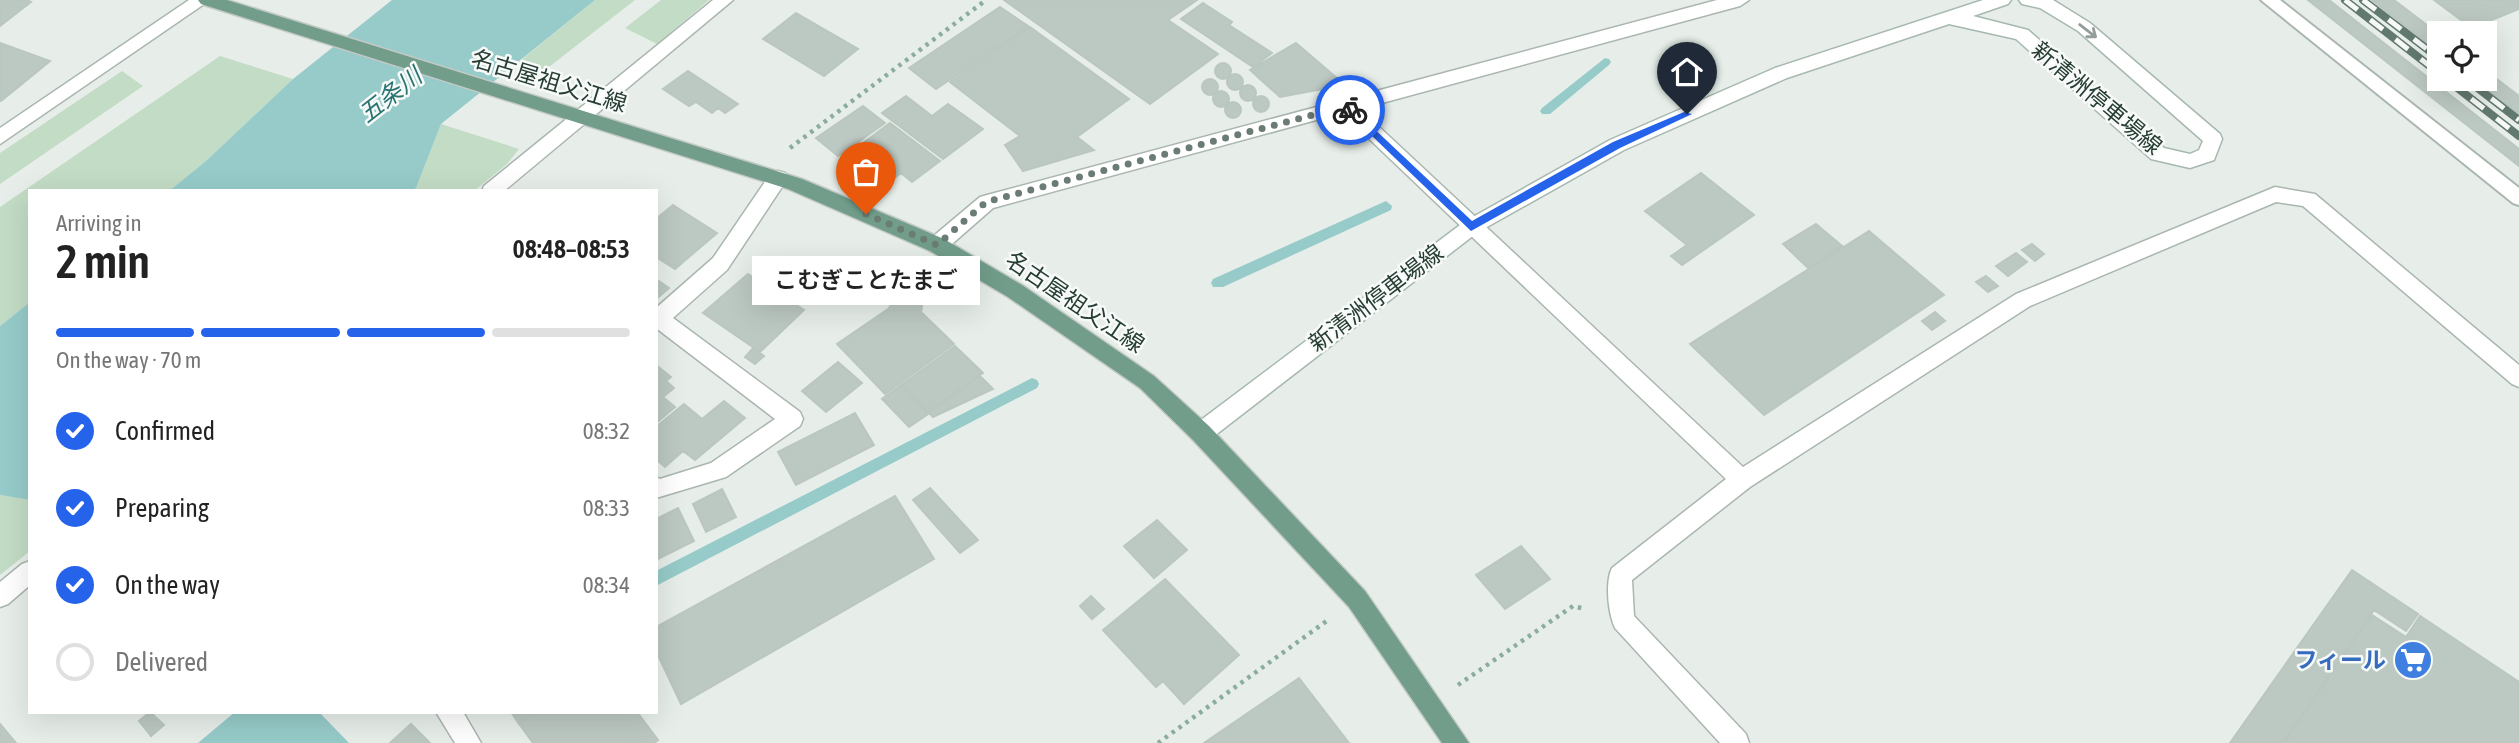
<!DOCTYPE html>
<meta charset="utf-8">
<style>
:root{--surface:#fff;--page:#f6f6f6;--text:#222;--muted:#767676;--line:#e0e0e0;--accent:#2563eb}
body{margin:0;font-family:"Asap Condensed","Noto Sans JP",sans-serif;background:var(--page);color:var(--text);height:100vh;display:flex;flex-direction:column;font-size:26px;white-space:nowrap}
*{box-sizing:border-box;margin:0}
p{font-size:23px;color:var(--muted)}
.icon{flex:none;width:38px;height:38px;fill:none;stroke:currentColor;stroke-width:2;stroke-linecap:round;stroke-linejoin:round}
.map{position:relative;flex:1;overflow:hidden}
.details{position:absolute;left:28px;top:189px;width:630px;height:525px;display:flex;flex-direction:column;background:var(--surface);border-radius:0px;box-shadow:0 7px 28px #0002}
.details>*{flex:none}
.tools{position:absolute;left:2427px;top:21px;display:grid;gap:14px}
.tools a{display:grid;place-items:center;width:70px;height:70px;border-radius:0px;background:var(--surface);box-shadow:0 7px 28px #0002;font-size:35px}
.pin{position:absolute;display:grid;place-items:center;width:60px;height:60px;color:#fff;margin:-72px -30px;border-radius:50% 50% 50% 0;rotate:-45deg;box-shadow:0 0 7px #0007}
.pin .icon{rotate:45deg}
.courier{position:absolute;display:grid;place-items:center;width:70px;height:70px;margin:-35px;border:5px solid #2563eb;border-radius:50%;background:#fff;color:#222;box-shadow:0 2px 9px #0007}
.bubble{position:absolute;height:49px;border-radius:0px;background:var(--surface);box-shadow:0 7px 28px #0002;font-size:23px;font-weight:600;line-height:49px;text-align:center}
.overview em{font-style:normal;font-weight:600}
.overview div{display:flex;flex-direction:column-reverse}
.overview{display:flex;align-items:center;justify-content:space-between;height:119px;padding:0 28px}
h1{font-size:46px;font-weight:600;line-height:52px}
.bar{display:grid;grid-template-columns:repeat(4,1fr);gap:10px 7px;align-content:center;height:84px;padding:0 28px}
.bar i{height:9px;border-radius:5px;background:var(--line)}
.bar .active{background:var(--accent)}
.bar p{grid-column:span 4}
ol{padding:0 28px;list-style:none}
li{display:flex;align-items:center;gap:21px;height:77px}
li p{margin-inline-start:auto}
li .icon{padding:7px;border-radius:50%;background:var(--accent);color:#fff;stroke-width:4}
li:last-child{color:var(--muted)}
li i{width:38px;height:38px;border:4px solid var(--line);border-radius:50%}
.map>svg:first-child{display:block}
.green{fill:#c3dcc5}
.water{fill:#96cbc9}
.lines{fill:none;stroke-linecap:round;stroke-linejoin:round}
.stream{fill:#96cbc9;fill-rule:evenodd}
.building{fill:#bcc8c2;stroke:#bac7bf;stroke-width:2}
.lane-casing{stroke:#aab6af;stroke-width:4}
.street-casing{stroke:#aab6af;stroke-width:3}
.secondary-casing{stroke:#a6b8af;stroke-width:3}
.primary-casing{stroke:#c3c9c6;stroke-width:3}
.path{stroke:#8bad9c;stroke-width:4.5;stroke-dasharray:3.5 5;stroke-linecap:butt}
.lane{fill:#fff;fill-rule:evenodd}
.street{fill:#fff;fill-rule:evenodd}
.secondary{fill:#fff;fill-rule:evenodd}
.primary{fill:#719d8a;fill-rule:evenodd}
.rail-casing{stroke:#62796f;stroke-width:8}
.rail{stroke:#f7faf8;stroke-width:5;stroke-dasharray:16;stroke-linecap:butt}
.oneway{stroke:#939e9a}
.route{fill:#2563eb}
.done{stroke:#6a7c73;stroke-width:7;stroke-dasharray:0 12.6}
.labels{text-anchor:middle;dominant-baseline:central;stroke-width:5;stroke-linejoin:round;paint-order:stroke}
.street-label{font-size:23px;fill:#273e34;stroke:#f7faf8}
.shop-label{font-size:23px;font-weight:bold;fill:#366cbe;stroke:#f7faf8;text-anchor:end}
.water-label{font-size:24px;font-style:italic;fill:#287371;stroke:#f7faf8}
</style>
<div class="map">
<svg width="2519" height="743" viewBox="0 0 2519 743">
<rect width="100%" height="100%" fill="#e7eee9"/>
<path class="green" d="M595 0H635L540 74 515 65Z
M661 0H709L657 44 625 28Z
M220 56 293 79 206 161 169 191H30V302L0 326V207Z
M122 71 143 86 0 184V153Z
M441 124 519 149 507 164 474 191H411L416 188Z
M0 495 30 500V551L0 575Z"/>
<path class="water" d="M392 0H595L441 124 416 188 411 191H169L206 161 293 79Z
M30 302V500L0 495V326Z
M235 712H319L349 743H198Z"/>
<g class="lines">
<path class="stream" d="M1605 58 1609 59 1611 62 1609 65 1550 114H1542L1540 111 1542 108Z
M1386 201 1392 206 1391 210 1223 287H1213L1211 283 1213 279Z
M1032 378 1037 380 1039 384 1037 388 656 586V571Z"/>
</g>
<path class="building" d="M0 0H27L31 2 0 26Z
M1004 0H1197L1168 20 1218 54 1150 104Z
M2308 0H2329L2519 149V166Z
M2372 0H2394L2440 35V53Z
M2434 0H2519V9L2472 28Z
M1203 3 1232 22 1229 25 1272 53 1253 67 1181 19Z
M1000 7 1028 26 936 89 909 68Z
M796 13 858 49 824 76 763 39Z
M1030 27 1129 99 1077 137 1094 150 1023 171 1005 145 1020 136 950 82Z
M0 43 50 61 1 101H0Z
M1296 43 1345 85 1280 97 1250 70Z
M1215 71a8 8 0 1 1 16 0a8 8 0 1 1-16 0Z
M2485 70 2519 96V114L2473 79H2485Z
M688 71 738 104 725 113 718 108 712 113 696 102 689 106 663 89Z
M1227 82a8 8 0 1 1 16 0a8 8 0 1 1-16 0Z
M1202 87a8 8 0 1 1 16 0a8 8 0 1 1-16 0Z
M1240 93a8 8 0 1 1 16 0a8 8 0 1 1-16 0Z
M1213 99a8 8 0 1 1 16 0a8 8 0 1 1-16 0Z
M1253 104a8 8 0 1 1 16 0a8 8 0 1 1-16 0Z
M906 96 932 116 948 104 983 129 943 159 882 113Z
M1225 110a8 8 0 1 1 16 0a8 8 0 1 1-16 0Z
M863 106 885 123 838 156 816 138Z
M890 123 940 161 912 182 901 173 893 179 855 149Z
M1701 173 1754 215 1682 265 1671 256 1687 245 1645 211Z
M673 205 717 233 675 269 656 257V219Z
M1816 224 1842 246 1808 268 1783 244Z
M1869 231 1944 295 1764 415 1690 344Z
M2032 244 2044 254 2035 261 2022 250Z
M2016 253 2027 262 2008 276 1996 266Z
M748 274 804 310 760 352 703 313Z
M1986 276 1998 286 1988 292 1976 282Z
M656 279 669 288 656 299Z
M905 294 918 299 922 306 921 312 954 344 885 394 837 344 888 309 898 296Z
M1935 312 1945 321 1932 330 1922 321Z
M955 346 983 373 928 412 901 385Z
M753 348 764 356 755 364 745 357Z
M838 362 862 383 826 412 802 391Z
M656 365 671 377 666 381 674 388 663 397 675 407 656 423Z
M980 376 993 389 933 417 929 413Z
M901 385 928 414 909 427 882 399Z
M724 401 745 418 695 460 683 451 665 467 656 459V427L684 404 702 419Z
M855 413 874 445 796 485 778 452Z
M930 488 978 540 960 553 913 500Z
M722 489 736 517 706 532 693 504Z
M895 496 934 559 681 704 656 651V627Z
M678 508 694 541 656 560V519Z
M1157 520 1187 550 1154 578 1124 546Z
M1521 546 1550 579 1505 609 1476 575Z
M2352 570 2418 614 2406 631 2374 610 2282 743H2230Z
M1165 579 1239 655 1184 704 1163 681 1156 687 1103 630Z
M1091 596 1104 609 1092 619 1080 606Z
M2372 615 2406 637 2420 616 2519 682V743H2284Z
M1299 678 1349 743H1204Z
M150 712 164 725 151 736 139 721Z
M511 712H535L519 724Z
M537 712H637L658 740 654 743H533L520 725Z
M0 724 16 743H0Z
M411 724 430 743H390Z"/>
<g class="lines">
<defs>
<path id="lane" d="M2261 0H2280L2519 188V205L2513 203Z"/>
<path id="street" d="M189 0H210L0 144V128Z
M713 0H733L504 191H482L484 186Z
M1717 0H1749L1740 6 1360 109 1743 467 2016 294 2275 187 2315 194 2519 365V387L2512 384 2303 206 2276 202 2030 306 1750 487 1632 580 1634 616 1746 734 1749 743H1720L1615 628C1608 613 1605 582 1612 568L1726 479 1342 113 993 208 944 251 937 253 930 251 927 245 930 239 980 197 987 195Z
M778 171 785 173 788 178 727 270 673 318 800 412 803 419 800 426 726 477 656 498V477L660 479 711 463 775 419 656 328V308L713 258 771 173Z
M30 561V585L8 604 0 607V582L22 564Z
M436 712H463L481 743H455Z"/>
<path id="secondary" d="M1983 0H2011L2008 4 1973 16 2028 30 2164 148 2190 154 2199 150 2203 141 2078 31 2040 8 2022 4 2019 0H2053L2090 23 2220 134 2222 139 2214 160 2190 168 2151 159 2016 39 1949 24 1787 78 1624 150 1478 232 1209 440 1201 442 1193 440 1190 433 1193 426 1464 222 1610 140 1775 68Z"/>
<path id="primary" d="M198 0H227L802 179 944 239 1022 285 1154 376 1209 426 1365 591 1469 743H1442L1349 607 1193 440 1140 388 1008 297 930 251 788 189 201 4Z"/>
</defs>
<use href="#lane" class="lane-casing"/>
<use href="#street" class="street-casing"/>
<use href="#secondary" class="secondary-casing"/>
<use href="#primary" class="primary-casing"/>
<path class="path" d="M790 148 986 0
M1458 685 1573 606 1585 609
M1158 743 1328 620"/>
<use href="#lane" class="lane"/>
<use href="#street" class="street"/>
<use href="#secondary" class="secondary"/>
<use href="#primary" class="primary"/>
<defs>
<path id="rail" d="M2345 0 2440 74
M2363 0 2440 59
M2446 79 2519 136
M2466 79 2519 120"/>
</defs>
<use href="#rail" class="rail-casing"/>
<use href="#rail" class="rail"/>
</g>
<defs><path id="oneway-shaft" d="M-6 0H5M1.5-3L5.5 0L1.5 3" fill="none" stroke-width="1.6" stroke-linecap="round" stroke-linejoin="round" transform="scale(1.75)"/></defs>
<use class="oneway" href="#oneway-shaft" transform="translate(2088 31) rotate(38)"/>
<path class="route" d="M1350 106 1472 221 1613 142 1684 112 1692 114 1620 148 1471 231 1347 112V107Z"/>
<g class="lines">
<path class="done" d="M866 214 937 245 986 202 1346 106 1350 110"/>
</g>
<defs>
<symbol id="supermarket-disc" viewBox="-11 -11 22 22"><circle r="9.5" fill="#3f7fe0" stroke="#f7faf8"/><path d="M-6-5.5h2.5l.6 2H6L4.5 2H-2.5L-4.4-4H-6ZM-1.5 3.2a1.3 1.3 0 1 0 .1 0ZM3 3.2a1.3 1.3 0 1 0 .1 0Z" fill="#fff"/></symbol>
</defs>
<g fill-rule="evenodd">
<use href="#supermarket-disc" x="2391" y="638" width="44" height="44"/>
</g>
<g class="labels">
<g class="street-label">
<text transform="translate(549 81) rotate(17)">名古屋祖父江線</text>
<text transform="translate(2097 98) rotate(40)">新清洲停車場線</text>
<text transform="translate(1376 298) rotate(-37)">新清洲停車場線</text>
<text transform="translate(1075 302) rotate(34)">名古屋祖父江線</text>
</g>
<g class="shop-label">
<text x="2386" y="660">フィール</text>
</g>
<g class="water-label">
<text transform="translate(390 95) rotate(-38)">五条川</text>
</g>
</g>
</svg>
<div class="tools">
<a><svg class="icon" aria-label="locate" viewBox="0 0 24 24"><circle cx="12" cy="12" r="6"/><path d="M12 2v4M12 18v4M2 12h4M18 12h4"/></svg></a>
</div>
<div class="pin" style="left:866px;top:214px;background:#ea580c"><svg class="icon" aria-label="bag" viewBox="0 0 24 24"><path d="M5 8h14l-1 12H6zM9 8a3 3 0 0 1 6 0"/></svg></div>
<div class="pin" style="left:1687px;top:114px;background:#1f2937"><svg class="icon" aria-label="home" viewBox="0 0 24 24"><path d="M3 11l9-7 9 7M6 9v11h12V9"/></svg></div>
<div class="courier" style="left:1350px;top:110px"><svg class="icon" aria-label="bike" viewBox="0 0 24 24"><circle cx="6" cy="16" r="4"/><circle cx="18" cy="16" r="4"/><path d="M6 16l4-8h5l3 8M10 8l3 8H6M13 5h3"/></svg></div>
<div class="bubble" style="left:752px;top:256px;width:228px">こむぎことたまご</div>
<section class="details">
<div class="overview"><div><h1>2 min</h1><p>Arriving in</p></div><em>08:48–08:53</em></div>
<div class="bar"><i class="active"></i><i class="active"></i><i class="active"></i><i></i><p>On the way · 70 m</p></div>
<ol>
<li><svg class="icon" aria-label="check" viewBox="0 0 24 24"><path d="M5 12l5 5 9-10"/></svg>Confirmed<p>08:32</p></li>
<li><svg class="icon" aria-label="check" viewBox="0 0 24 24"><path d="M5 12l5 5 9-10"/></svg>Preparing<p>08:33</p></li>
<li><svg class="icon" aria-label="check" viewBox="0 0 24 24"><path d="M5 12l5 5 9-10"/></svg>On the way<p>08:34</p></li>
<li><i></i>Delivered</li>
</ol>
</section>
</div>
